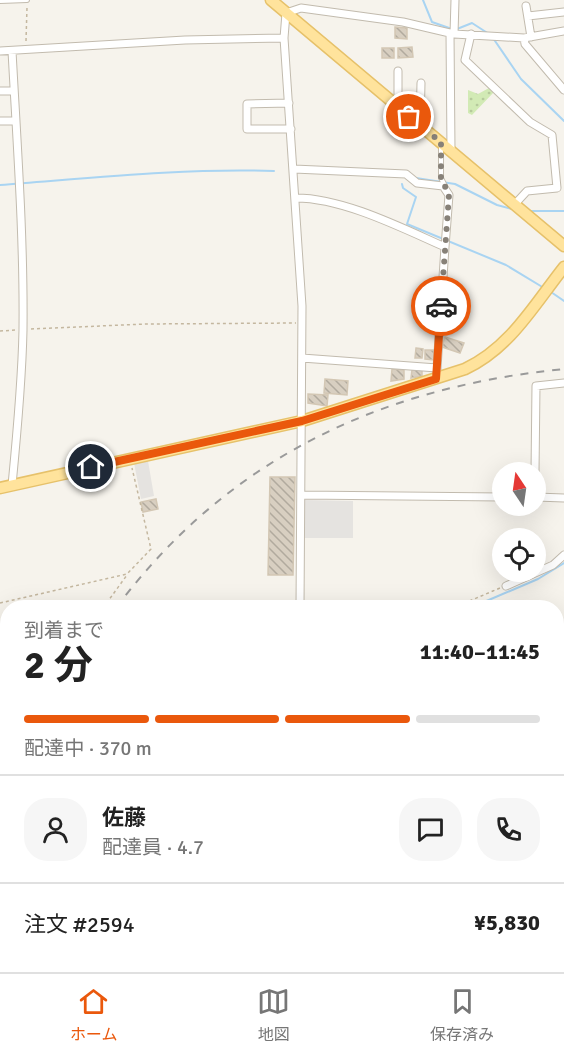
<!DOCTYPE html>
<html lang="ja">
<meta charset="utf-8">
<style>
:root{--surface:#fff;--page:#f6f6f6;--text:#222;--muted:#767676;--line:#e0e0e0;--accent:#ea580c}
body{margin:0;font-family:Signika,"Noto Sans JP",sans-serif;background:var(--page);color:var(--text);height:100vh;display:flex;flex-direction:column;font-size:22px;white-space:nowrap}
*{box-sizing:border-box;margin:0}
p{font-size:20px;color:var(--muted)}
.icon{flex:none;width:33px;height:33px;fill:none;stroke:currentColor;stroke-width:2;stroke-linecap:round;stroke-linejoin:round}
.map{position:relative;flex:1;overflow:hidden}
.details{position:absolute;left:0px;top:600px;width:564px;height:372px;display:flex;flex-direction:column;background:var(--surface);border-radius:24px 24px 0 0;box-shadow:0 6px 24px #0002}
.details>*{flex:none}
.needle{width:39px;rotate:347deg}
.tools{position:absolute;left:492px;top:462px;display:grid;gap:12px}
.tools a{display:grid;place-items:center;width:54px;height:54px;border-radius:50%;background:var(--surface);box-shadow:0 6px 24px #0002;font-size:30px}
.pin{position:absolute;display:grid;place-items:center;width:51px;height:51px;color:#fff;margin:-26px;border:3px solid #fff;border-radius:50%;box-shadow:0 2px 6px #0007}
.courier{position:absolute;display:grid;place-items:center;width:60px;height:60px;margin:-30px;border:4px solid #ea580c;border-radius:50%;background:#fff;color:#222;box-shadow:0 2px 8px #0007}
.overview em{font-style:normal;font-weight:700}
.overview div{display:flex;flex-direction:column-reverse}
.overview{display:flex;align-items:center;justify-content:space-between;height:102px;padding:0 24px}
h1{font-size:39px;font-weight:700;line-height:45px}
.bar{display:grid;grid-template-columns:repeat(4,1fr);gap:9px 6px;align-content:center;height:72px;padding:0 24px}
.bar i{height:8px;border-radius:4px;background:var(--line)}
.bar .selected{background:var(--accent)}
.bar p{grid-column:span 4}
.line{display:flex;align-items:center;gap:15px;padding:0 24px;border-top:2px solid var(--line)}
.line div{flex:1}
.round{display:grid;place-items:center;flex:none;width:63px;height:63px;border-radius:24px;background:var(--page)}
.menu{display:flex;justify-content:space-around;align-items:center;height:84px;border-top:2px solid var(--line);background:var(--surface);font-size:16px;color:var(--muted)}
.menu a{display:grid;justify-items:center;gap:3px}
.menu .selected{color:var(--accent)}
.map>svg:first-child{display:block}
.park{fill:url(#park-dots)}
.parking{fill:#e5e3e0}
.lines{fill:none;stroke-linecap:round;stroke-linejoin:round}
.stream{stroke:#a9d4f2;stroke-width:2}
.building{fill:url(#building-back-hatch);stroke:#d3c7b4;stroke-width:1.5}
.service-casing{stroke:#c2bbae;stroke-width:6}
.minor-casing{stroke:#c2bbae;stroke-width:9}
.tertiary-casing{stroke:#c2bbae;stroke-width:10}
.primary-casing{stroke:#e6c16a;stroke-width:13}
.path{stroke:#c4b79f;stroke-width:1.5;stroke-dasharray:3 3;stroke-linecap:butt}
.service{stroke:#fff;stroke-width:4}
.minor{stroke:#fff;stroke-width:7}
.tertiary{stroke:#fff;stroke-width:8}
.primary{stroke:#ffe39c;stroke-width:10}
.rail{stroke:#9a9a9a;stroke-width:2;stroke-dasharray:8 8;stroke-linecap:butt}
.done{stroke:#878178;stroke-width:6;stroke-dasharray:0 10.8}
.route{stroke:#ea580c;stroke-width:8}
</style>
<div class="map">
<svg width="564" height="972" viewBox="0 0 564 972">
<defs>
<pattern id="park-dots" width="8" height="8" patternUnits="userSpaceOnUse" patternTransform="scale(1.5)"><rect width="8" height="8" fill="#d2eab5"/><path d="M2 2h.1M6 6h.1" fill="none" stroke="#b6ca9c" stroke-width="1.8" stroke-linecap="round"/></pattern>
<pattern id="building-back-hatch" width="6" height="6" patternUnits="userSpaceOnUse" patternTransform="scale(1.5)"><rect width="6" height="6" fill="#d8cfc1"/><path d="M-1 5l2 2M0 0l6 6M5-1l2 2" fill="none" stroke="#b1aa9e"/></pattern>
</defs>
<rect width="100%" height="100%" fill="#f6f3ec"/>
<path class="park" d="M489 88 494 92 472 115 468 113V90L478 94Z"/>
<path class="parking" d="M148 461 154 496 141 499 134 463Z
M304 500 353 501V538H304Z"/>
<g class="lines">
<path class="stream" d="M423 0 432 22 452 29
M457 29 472 23 489 34
M493 38 521 79 564 121
M416 178 455 184 497 205 512 209
M402 184 403 188 416 197 407 224 506 265 544 288
M0 185C92 178 182 168 274 171
M530 211H564
M551 292 564 301
M470 608 538 579 564 563
M0 691 8 695"/>
</g>
<path class="building" d="M395 27 407 28V39L395 38Z
M412 47 413 57 398 58V48Z
M382 48H394V58H382Z
M445 337 464 343 460 353 442 347Z
M416 348 423 349 422 358H415Z
M425 350H434V360L425 359Z
M392 369 404 370V379L391 381Z
M412 370H422V376L411 378Z
M325 379 348 381 347 395 324 393Z
M308 394 328 395 327 406 308 403Z
M270 477H295L293 575H268Z
M156 499 158 509 143 512 141 502Z"/>
<g class="lines">
<defs>
<path id="service" d="M0 1 27 0
M441 146V178L445 186
M0 832H8
M556 856 564 859"/>
<path id="minor" d="M526 6 531 37
M528 16 564 12
M450 33 451 150
M454 34 455 0
M471 34 465 60 530 122 552 135 557 188 527 191 515 204
M524 38 525 44 564 90
M0 51 185 40 284 38
M398 71V107
M0 91H14
M289 103 247 104V129H291
M0 121H16
M420 125 421 83
M294 169 406 174 417 183 443 186 449 195 445 247
M296 198C343 198 402 228 445 247L437 368
M302 358 437 368V370
M535 472 536 386 564 383
M12 485C17 434 22 382 23 330 24 237 17 144 12 51
M301 495 502 497
M536 497 564 498
M506 586 553 565 564 555
M300 608 302 306 284 38 286 13 301 8 403 22 454 34 524 38 564 31
M556 691H564
M556 785H564
M4 866 8 885
M556 905 564 879
M0 942 8 940
M27 964 29 972
M104 964 109 972
M402 964 422 972
M497 966 514 972
M37 972 48 964
M127 972 138 964
M361 972 363 964
M531 972 534 964"/>
<path id="tertiary" d="M203 972 214 964"/>
<path id="primary" d="M271 0 564 246
M0 488 302 421 465 369C510 348 534 305 564 267"/>
</defs>
<use href="#service" class="service-casing"/>
<use href="#minor" class="minor-casing"/>
<use href="#tertiary" class="tertiary-casing"/>
<use href="#primary" class="primary-casing"/>
<path class="path" d="M26 41 27 7
M31 329 146 324 296 323
M0 331 17 330
M0 603 127 574 151 549 132 468
M103 607 291 605
M103 608 127 575
M453 608 500 588
M0 760 8 749"/>
<use href="#service" class="service"/>
<use href="#minor" class="minor"/>
<use href="#tertiary" class="tertiary"/>
<use href="#primary" class="primary"/>
<path class="rail" d="M116 608C228 458 381 387 564 369
M0 783 8 771"/>
</g>
<g class="lines">
<path class="done" d="M409 117 441 142V178L449 195 441 306"/>
<path class="route" d="M91 467 302 421 436 379 441 306"/>
</g>
</svg>
<div class="tools">
<a><svg class="needle" viewBox="-14 -14 28 28"><path d="M0-13l5 13h-10z" fill="#e53935"/><path d="M0 13l5-13h-10z" fill="#767676"/></svg></a>
<a><svg class="icon" aria-label="locate" viewBox="0 0 24 24"><circle cx="12" cy="12" r="6"/><path d="M12 2v4M12 18v4M2 12h4M18 12h4"/></svg></a>
</div>
<div class="pin" style="left:409px;top:117px;background:#ea580c"><svg class="icon" aria-label="bag" viewBox="0 0 24 24"><path d="M5 8h14l-1 12H6zM9 8a3 3 0 0 1 6 0"/></svg></div>
<div class="pin" style="left:91px;top:467px;background:#1f2937"><svg class="icon" aria-label="home" viewBox="0 0 24 24"><path d="M3 11l9-7 9 7M6 9v11h12V9"/></svg></div>
<div class="courier" style="left:441px;top:306px"><svg class="icon" aria-label="car" viewBox="0 0 24 24"><path d="M5 17H2v-5l4-1 3-4h7l3 4 3 1v5h-3M9 17h6M6 11h13"/><circle cx="7" cy="17" r="2"/><circle cx="17" cy="17" r="2"/></svg></div>
<section class="details">
<div class="overview"><div><h1>2 分</h1><p>到着まで</p></div><em>11:40–11:45</em></div>
<div class="bar"><i class="selected"></i><i class="selected"></i><i class="selected"></i><i></i><p>配達中 · 370 m</p></div>
<div class="line" style="height:108px"><a class="round"><svg class="icon" aria-label="person" viewBox="0 0 24 24"><circle cx="12" cy="8" r="4"/><path d="M4 21q1-7 8-7t8 7"/></svg></a><div><b>佐藤</b><p>配達員 · 4.7</p></div><a class="round"><svg class="icon" aria-label="chat" viewBox="0 0 24 24"><path d="M4 5h16v11H9l-5 4z"/></svg></a><a class="round"><svg class="icon" aria-label="phone" viewBox="0 0 24 24"><path d="M5 4h4l2 5-3 2q2 4 5 5l2-3 5 2v4C11 20 4 13 5 4z"/></svg></a></div>
<div class="line" style="height:78px"><div>注文 #2594</div><b>¥5,830</b></div>
</section>
</div>
<nav class="menu">
<a class="selected"><svg class="icon" aria-label="home" viewBox="0 0 24 24"><path d="M3 11l9-7 9 7M6 9v11h12V9"/></svg>ホーム</a>
<a><svg class="icon" aria-label="map" viewBox="0 0 24 24"><path d="M3 6l6-2 6 2 6-2v14l-6 2-6-2-6 2zM9 4v14M15 6v14"/></svg>地図</a>
<a><svg class="icon" aria-label="saved" viewBox="0 0 24 24"><path d="M7 4h10v16l-5-4-5 4z"/></svg>保存済み</a>
</nav>
